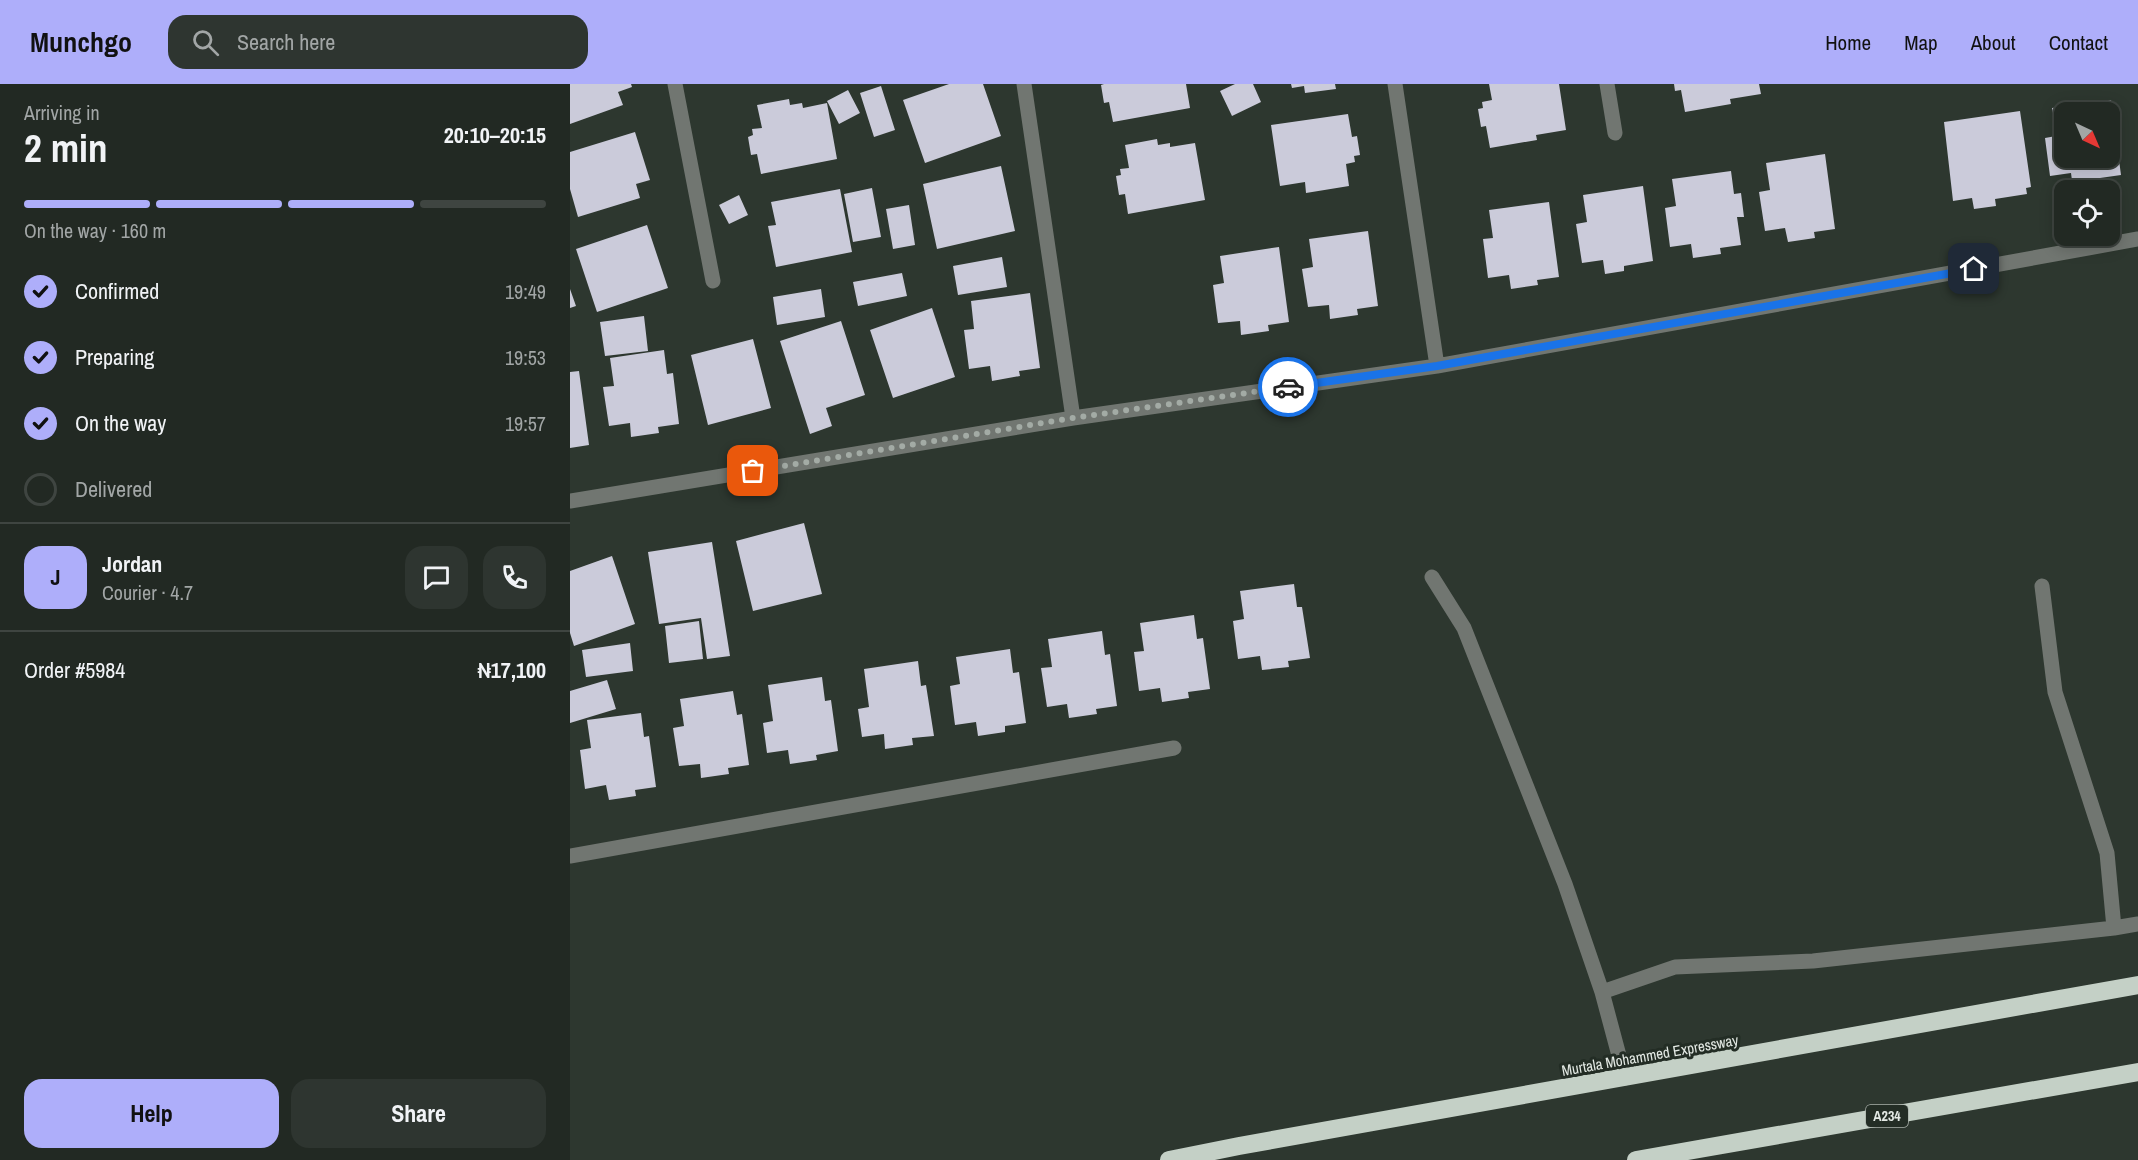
<!DOCTYPE html>
<meta charset="utf-8">
<style>
:root{--surface:#222923;--page:#2e3530;--text:#f1f3f6;--muted:#a2a6a6;--line:#3f4541;--accent:#aeaefa}
body{margin:0;font-family:"Archivo Narrow",sans-serif;background:var(--page);color:var(--text);height:100vh;display:flex;flex-direction:column;font-size:22px;white-space:nowrap}
*{box-sizing:border-box;margin:0}
p{font-size:20px;color:var(--muted)}
.icon{flex:none;width:33px;height:33px;fill:none;stroke:currentColor;stroke-width:2;stroke-linecap:round;stroke-linejoin:round}
.map{position:relative;flex:1;overflow:hidden}
.sheet{display:flex;flex-direction:column;background:var(--surface);width:570px}
.sheet>*{flex:none}
.needle{width:39px;rotate:136deg}
.buttons{position:absolute;left:1484px;top:18px;display:grid;gap:12px}
.buttons a{display:grid;place-items:center;width:66px;height:66px;border-radius:12px;background:var(--surface);box-shadow:0 3px 15px #0003,0 0 0 2px var(--line);font-size:30px}
.pin{position:absolute;display:grid;place-items:center;width:51px;height:51px;color:#fff;margin:-26px;border-radius:12px;box-shadow:0 3px 9px #0006}
.courier{position:absolute;display:grid;place-items:center;width:60px;height:60px;margin:-30px;border:4px solid #1a73e8;border-radius:50%;background:#fff;color:#222;box-shadow:0 2px 8px #0007}
.overview em{font-style:normal;font-weight:800}
.overview div{display:flex;flex-direction:column-reverse}
.overview{display:flex;align-items:center;justify-content:space-between;height:102px;padding:0 24px}
h1{font-size:39px;font-weight:800;line-height:45px}
.bar{display:grid;grid-template-columns:repeat(4,1fr);gap:9px 6px;align-content:center;height:72px;padding:0 24px}
.bar i{height:8px;border-radius:4px;background:var(--line)}
.bar .selected{background:var(--accent)}
.bar p{grid-column:span 4}
.line{display:flex;align-items:center;gap:15px;padding:0 24px;border-top:2px solid var(--line)}
.line div{flex:1}
.round{display:grid;place-items:center;flex:none;width:63px;height:63px;border-radius:18px;background:var(--page)}
ol{padding:0 24px;list-style:none}
li{display:flex;align-items:center;gap:18px;height:66px}
li p{margin-inline-start:auto}
li .icon{padding:6px;border-radius:50%;background:var(--accent);color:#111;stroke-width:4}
li:last-child{color:var(--muted)}
li i{width:33px;height:33px;border:3px solid var(--line);border-radius:50%}
.cta{display:flex;gap:12px;margin-top:auto;padding:12px 24px}
.cta a{flex:1;height:69px;border-radius:18px;background:var(--accent);color:#111;font-size:24px;font-weight:800;line-height:69px;text-align:center}
.cta a+a{background:var(--page);color:var(--text)}
header{display:flex;align-items:center;gap:36px;box-sizing:border-box;height:84px;padding:0 30px;background:var(--accent);color:#111}
header strong{font-size:28px}
nav{display:flex;gap:33px;margin-inline-start:auto;font-size:21px}
.search{width:420px;height:54px;background:var(--page);display:flex;align-items:center;gap:15px;box-sizing:border-box;padding:0 21px;border-radius:18px;color:var(--muted);font-size:22px}
main{display:flex;flex:1;min-height:0}
.map>svg:first-child{display:block}
.building{fill:#cbcbda;fill-rule:evenodd}
.lines{fill:none;stroke-linecap:round;stroke-linejoin:round}
.minor{stroke:#717671;stroke-width:15}
.highway{stroke:#c4d0c6;stroke-width:18}
.done{stroke:#a3aba5;stroke-width:6;stroke-dasharray:0 10.8}
.route{stroke:#1a73e8;stroke-width:8}
.labels{text-anchor:middle;dominant-baseline:central;stroke-width:6;stroke-linejoin:round;paint-order:stroke}
.shield{fill:#232d25;stroke:#a9b1ab;stroke-width:1.5}
.shield-label{font-size:14px;font-weight:bold;fill:#e3e9e4}
.street-label{font-size:15px;fill:#e3e9e4;stroke:#232d25}
</style>
<header>
<strong>Munchgo</strong>
<div class="search"><svg class="icon" aria-label="search" viewBox="0 0 24 24"><circle cx="10" cy="10" r="6"/><path d="M15 15l6 6"/></svg>Search here</div>
<nav><a>Home</a><a>Map</a><a>About</a><a>Contact</a></nav>
</header>
<main>
<section class="sheet">
<div class="overview"><div><h1>2 min</h1><p>Arriving in</p></div><em>20:10–20:15</em></div>
<div class="bar"><i class="selected"></i><i class="selected"></i><i class="selected"></i><i></i><p>On the way · 160 m</p></div>
<ol>
<li><svg class="icon" aria-label="check" viewBox="0 0 24 24"><path d="M5 12l5 5 9-10"/></svg>Confirmed<p>19:49</p></li>
<li><svg class="icon" aria-label="check" viewBox="0 0 24 24"><path d="M5 12l5 5 9-10"/></svg>Preparing<p>19:53</p></li>
<li><svg class="icon" aria-label="check" viewBox="0 0 24 24"><path d="M5 12l5 5 9-10"/></svg>On the way<p>19:57</p></li>
<li><i></i>Delivered</li>
</ol>
<div class="line" style="height:108px"><b class="round" style="background:var(--accent);color:#111">J</b><div><b>Jordan</b><p>Courier · 4.7</p></div><a class="round"><svg class="icon" aria-label="chat" viewBox="0 0 24 24"><path d="M4 5h16v11H9l-5 4z"/></svg></a><a class="round"><svg class="icon" aria-label="phone" viewBox="0 0 24 24"><path d="M5 4h4l2 5-3 2q2 4 5 5l2-3 5 2v4C11 20 4 13 5 4z"/></svg></a></div>
<div class="line" style="height:78px"><div>Order #5984</div><b>₦17,100</b></div>
<div class="cta"><a>Help</a><a>Share</a></div>
</section>
<div class="map">
<svg width="1568" height="1076" viewBox="0 0 1568 1076">
<rect width="100%" height="100%" fill="#2d372f"/>
<path class="building" d="M0 0H61L62 3 48 8 53 21 0 40Z
M379 0H413L431 52 355 79 333 16Z
M534 0H616L620 24 543 38 539 18 534 19 531 1Z
M665 0H683L691 18 662 32 650 7Z
M721 0H765L766 5 735 9 734 2 722 4Z
M919 0H989L996 46 966 51 967 56 920 64 916 42 911 43 908 25 913 24 912 18 922 16Z
M1104 0H1189L1191 10 1160 15 1161 20 1115 28 1111 6 1105 7Z
M311 2 325 46 304 53 290 9Z
M278 6 290 29 269 40 257 17Z
M219 15 220 21 232 19 233 24 257 19 267 75 191 90 187 70 181 71 178 53 183 51 182 45 192 44 187 21Z
M1541 16 1551 91 1530 94V100L1503 104 1501 89 1480 92 1475 54 1486 52 1482 24ZM1494 28H1539V74H1494Z
M1450 27 1461 103 1456 104 1457 110 1425 115 1426 122 1404 125 1402 114 1383 117 1374 38Z
M778 30 782 53 787 52 790 71 784 72 785 78 776 80 779 102 736 109 735 98 710 102 701 41Z
M65 48 80 96 66 100 70 114 8 133 0 105V68Z
M587 55 588 61 600 59V63L625 59 635 116 558 130 555 110 549 111 546 92 551 91 550 85 559 84 555 61Z
M1255 70 1265 145 1244 148 1245 154 1218 158 1215 144 1195 147 1189 108 1200 106 1196 79Z
M431 82 445 147 367 165 353 100Z
M1161 87 1164 110 1171 109 1174 133H1167L1171 161 1150 164 1151 170 1123 174 1121 160 1100 163 1095 124 1106 122 1102 95Z
M1073 102 1083 177 1054 182V187L1035 190 1033 176 1012 179 1006 140 1017 138 1013 111Z
M302 104 311 153 283 158 274 110Z
M270 105 282 168 206 183 198 142 206 141 201 118Z
M169 111 178 131 159 140 149 121Z
M979 118 989 193 967 196 968 201 941 205 939 191 918 194 913 155 923 154 919 126Z
M339 121 345 161 323 165 316 125Z
M77 141 98 204 27 228 6 165Z
M798 147 808 222 787 225 788 231 760 235 759 221 738 223 732 185 743 183 739 155Z
M709 163 719 238 698 241 699 247 671 251 670 237 648 239 643 201 654 199 650 172Z
M432 173 437 203 388 211 383 182Z
M332 189 337 212 288 222 283 198Z
M0 205 6 222 0 224Z
M251 205 255 233 207 241 203 213Z
M460 209 470 284 449 287 450 292 422 297 420 282 399 285 394 246 404 245 401 217Z
M362 224 385 293 323 314 300 246Z
M74 232 78 267 35 272 30 238Z
M271 237 295 311 256 324 262 342 240 350 210 257Z
M183 255 201 324 138 341 121 271Z
M94 266 97 290 103 289 109 340 88 343 89 349 61 353 60 339 39 342 33 303 44 302 40 274Z
M9 287 19 361 0 364V288Z
M234 439 252 510 183 527 166 457Z
M142 458 160 572 137 575 131 534 89 540 78 468Z
M42 472 65 540 4 562 0 549V487Z
M724 500 727 523H732L740 574 718 577 719 583 692 586 690 572 668 575 663 537 674 535 670 507Z
M624 531 627 555 633 554 640 605 618 608 619 614 592 618 590 604 569 607 564 568 574 567 570 539Z
M129 537 133 575 99 579 95 542Z
M532 547 535 571 540 570 547 622 526 625 527 630 499 634 497 620 477 623 471 584 482 583 478 555Z
M60 559 63 587 16 593 12 566Z
M440 565 443 589 449 588 456 639 435 642V648L408 652 406 638 385 641 380 602 390 600 386 573Z
M348 577 351 602 356 601 364 652 342 654 343 661 315 665 314 650 292 653 288 625 299 623 294 585Z
M252 593 255 617 261 616 268 667 246 671 247 676 220 680 218 666 197 669 193 639 203 637 198 601Z
M37 596 46 625 0 639V607Z
M163 607 167 631 172 630 179 681 158 684 159 690 131 694 130 680 109 682 103 644 114 642 110 615Z
M71 629 74 653 79 652 86 703 65 706 66 712 39 716 36 701 15 705 10 666 21 664 17 636Z"/>
<g class="lines">
<path class="minor" d="M105 0 143 197
M454 0 503 334
M825 0 867 282
M1037 0 1045 49
M0 417 503 334 867 282 1568 155
M862 493 894 544 995 800 1032 908 1055 994
M1472 502 1485 608 1537 769 1544 844
M0 772 604 664
M1032 908 1105 883 1243 877 1544 844 1568 840"/>
<path class="highway" d="M599 1076 669 1062 1568 901
M1066 1076 1568 988"/>
</g>
<g class="lines">
<path class="done" d="M183 387 503 334 718 303"/>
<path class="route" d="M718 303 867 282 1404 185"/>
</g>
<g class="labels">
<rect class="shield" x="1296" y="1021" width="42" height="22" rx="4.5"/>
<g class="shield-label">
<text x="1317" y="1032">A234</text>
</g>
<g class="street-label">
<text transform="translate(1080 971) rotate(-10)">Murtala Mohammed Expressway</text>
</g>
</g>
</svg>
<div class="buttons">
<a><svg class="needle" viewBox="-14 -14 28 28"><path d="M0-13l5 13h-10z" fill="#e53935"/><path d="M0 13l5-13h-10z" fill="#a2a6a6"/></svg></a>
<a><svg class="icon" aria-label="locate" viewBox="0 0 24 24"><circle cx="12" cy="12" r="6"/><path d="M12 2v4M12 18v4M2 12h4M18 12h4"/></svg></a>
</div>
<div class="pin" style="left:183px;top:387px;background:#ea580c"><svg class="icon" aria-label="bag" viewBox="0 0 24 24"><path d="M5 8h14l-1 12H6zM9 8a3 3 0 0 1 6 0"/></svg></div>
<div class="pin" style="left:1404px;top:185px;background:#1f2937"><svg class="icon" aria-label="home" viewBox="0 0 24 24"><path d="M3 11l9-7 9 7M6 9v11h12V9"/></svg></div>
<div class="courier" style="left:718px;top:303px"><svg class="icon" aria-label="car" viewBox="0 0 24 24"><path d="M5 17H2v-5l4-1 3-4h7l3 4 3 1v5h-3M9 17h6M6 11h13"/><circle cx="7" cy="17" r="2"/><circle cx="17" cy="17" r="2"/></svg></div>
</div>
</main>
